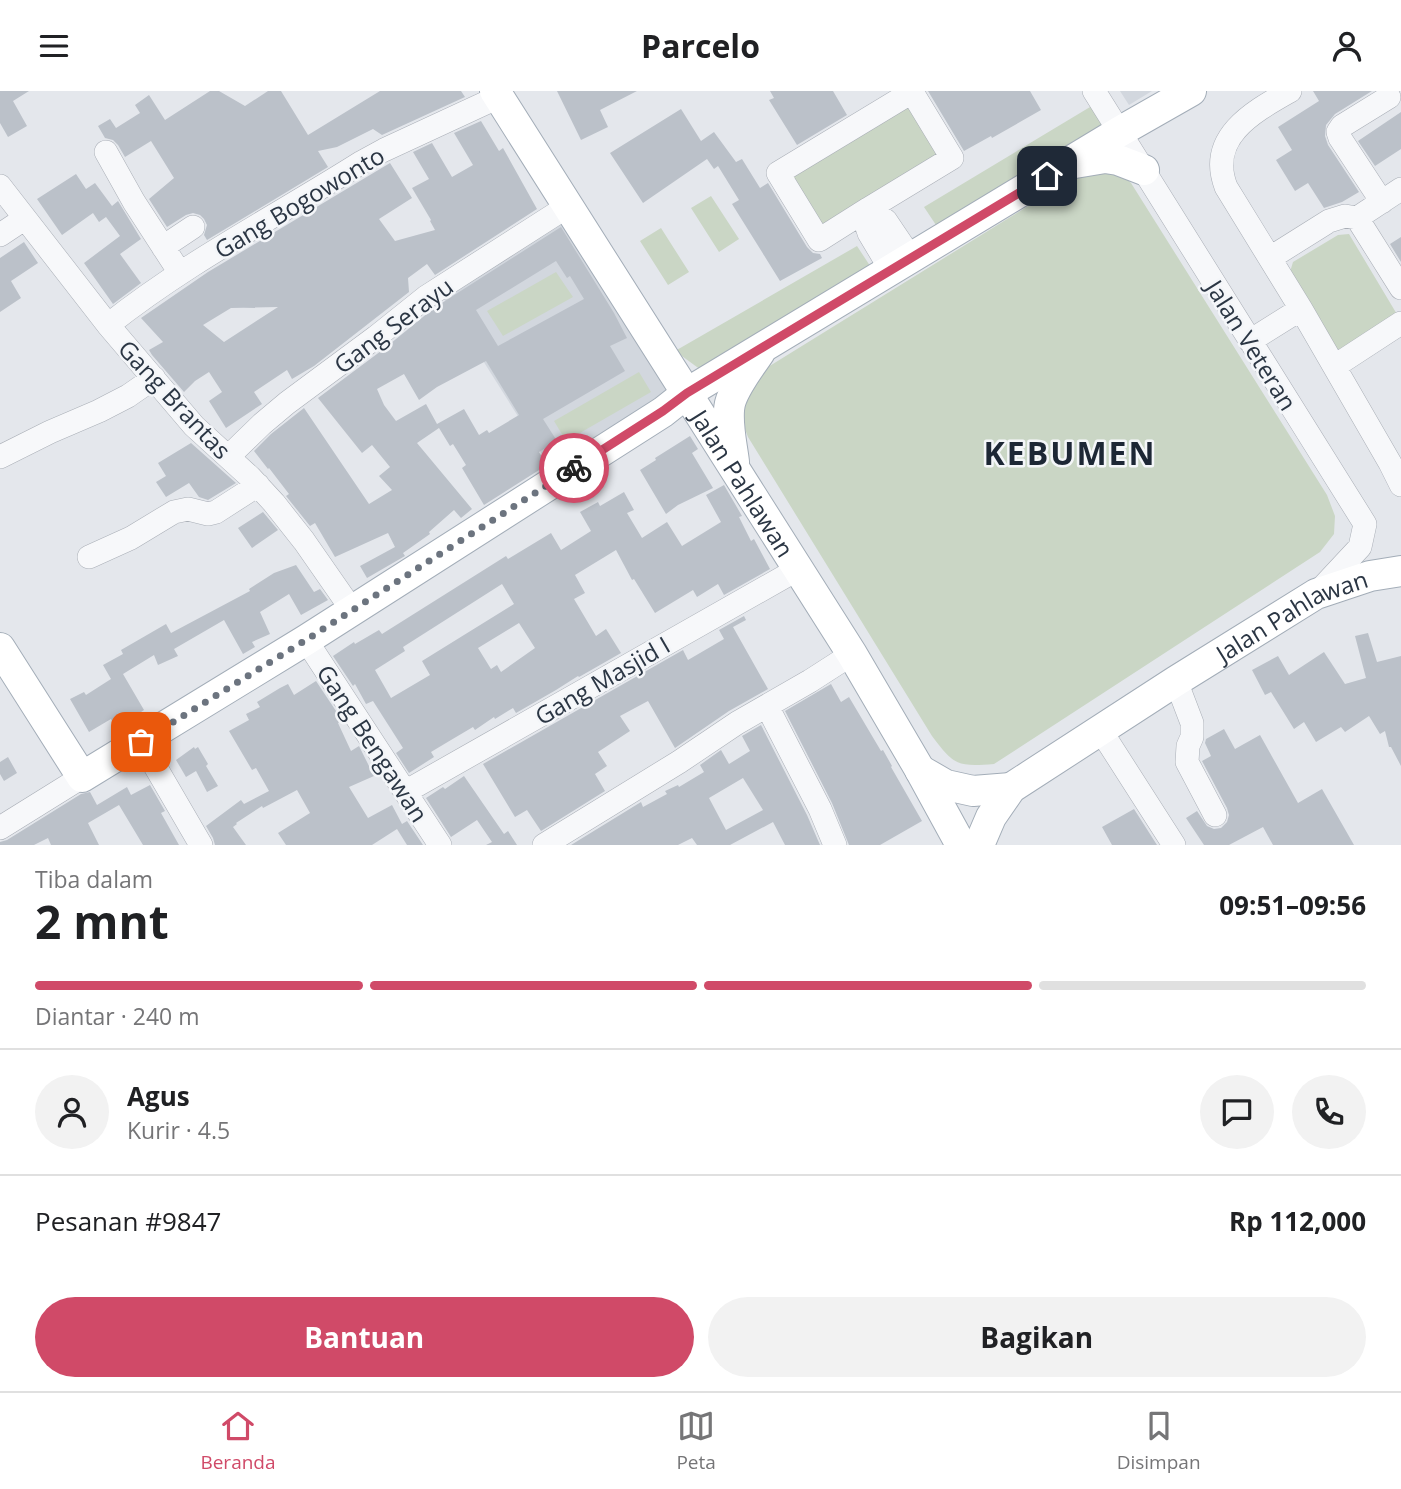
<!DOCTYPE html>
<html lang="id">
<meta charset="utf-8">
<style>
:root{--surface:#fff;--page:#f2f2f2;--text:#202124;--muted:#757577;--line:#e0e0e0;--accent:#d04a68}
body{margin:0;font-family:"Open Sans",sans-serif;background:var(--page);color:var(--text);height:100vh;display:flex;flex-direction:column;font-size:26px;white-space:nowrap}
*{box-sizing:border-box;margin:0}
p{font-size:23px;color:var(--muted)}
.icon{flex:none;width:38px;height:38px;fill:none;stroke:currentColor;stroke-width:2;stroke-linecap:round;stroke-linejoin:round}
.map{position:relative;height:754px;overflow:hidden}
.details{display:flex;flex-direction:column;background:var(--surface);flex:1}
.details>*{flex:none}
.pin{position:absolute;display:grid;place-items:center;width:60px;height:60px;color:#fff;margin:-30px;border-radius:14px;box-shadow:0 4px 10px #0006}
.courier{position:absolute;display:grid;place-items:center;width:70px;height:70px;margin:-35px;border:5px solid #d04a68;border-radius:50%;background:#fff;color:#222;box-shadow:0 2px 9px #0007}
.head em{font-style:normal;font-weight:700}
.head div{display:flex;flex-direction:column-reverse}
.head{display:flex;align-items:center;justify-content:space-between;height:119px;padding:0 35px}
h1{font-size:46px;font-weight:700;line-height:52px}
.bar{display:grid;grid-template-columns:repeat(4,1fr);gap:10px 7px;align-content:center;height:84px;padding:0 35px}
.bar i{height:9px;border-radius:5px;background:var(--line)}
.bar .current{background:var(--accent)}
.bar p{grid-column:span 4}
.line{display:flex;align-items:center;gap:18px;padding:0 35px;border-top:2px solid var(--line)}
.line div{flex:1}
.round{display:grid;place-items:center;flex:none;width:74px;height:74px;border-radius:37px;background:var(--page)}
.action{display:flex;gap:14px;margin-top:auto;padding:14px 35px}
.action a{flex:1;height:80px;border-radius:42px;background:var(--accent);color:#fff;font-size:28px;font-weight:700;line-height:80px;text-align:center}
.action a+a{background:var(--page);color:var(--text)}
header{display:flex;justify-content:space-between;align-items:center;height:91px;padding:0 35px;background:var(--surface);font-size:32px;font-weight:700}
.tabs{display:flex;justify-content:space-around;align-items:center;height:98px;border-top:2px solid var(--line);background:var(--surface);font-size:19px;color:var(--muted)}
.tabs a{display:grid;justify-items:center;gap:4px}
.tabs .current{color:var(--accent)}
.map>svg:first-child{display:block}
.built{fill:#d2d7de}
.green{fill:#cad6c5}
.building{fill:#bbc1c9;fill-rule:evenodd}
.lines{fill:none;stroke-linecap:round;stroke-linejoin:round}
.minor-casing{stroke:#a9aeb6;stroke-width:24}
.major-casing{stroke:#a3adb8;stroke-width:32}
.minor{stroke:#f7f8fa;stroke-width:23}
.major{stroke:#fff;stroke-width:30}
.done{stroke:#6c747f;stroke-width:7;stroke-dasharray:0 12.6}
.route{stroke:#d04a68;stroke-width:9}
.labels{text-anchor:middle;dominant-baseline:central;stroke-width:5;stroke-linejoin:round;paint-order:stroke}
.street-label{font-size:24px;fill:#2b3644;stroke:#f4f6f9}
.district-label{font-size:32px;font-weight:bold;letter-spacing:2px;fill:#1d2735;stroke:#f4f6f9}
</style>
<header><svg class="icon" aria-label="menu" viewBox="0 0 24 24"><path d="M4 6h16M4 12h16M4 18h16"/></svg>Parcelo<svg class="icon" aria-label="person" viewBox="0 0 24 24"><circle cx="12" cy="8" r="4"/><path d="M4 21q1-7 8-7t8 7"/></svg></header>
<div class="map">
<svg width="1401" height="754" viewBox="0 0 1401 754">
<rect width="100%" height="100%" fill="#e4e7ec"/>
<path class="built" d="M1120 0H1152L1129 14Z
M568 119 683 303 555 384 439 200Z"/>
<path class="green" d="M912 1 952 67 819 149 778 82Z
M1105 7 1121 31 944 146 924 116Z
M1088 78 1119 81 1131 92 1327 404 1335 425 1334 443 1320 461 994 673C957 676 954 674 932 645L748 346 740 325 748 295 768 276Z
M711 105 739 148 719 161 691 117Z
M661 137 689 181 668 194 640 150Z
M1349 143 1401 230 1342 266 1290 181 1293 171 1338 144Z
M857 155 878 187 712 287 675 260Z
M556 181 573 206 503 245 487 220Z
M639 281 651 301 566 350 554 330Z"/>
<path class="building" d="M0 0H29L13 10 27 35 8 46 0 32Z
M210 0H219L245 15 268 0H281L308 44 380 0H461L465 6 382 44 373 38 337 56 318 60 328 76 207 149 204 144 207 134 204 128 200 124 193 122 186 124 167 136 149 108 174 87 151 50 125 66 118 54 113 49 105 47 98 35 110 28 116 37 140 22 135 14 149 4 165 29Z
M557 0H637L600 19 608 36 581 49Z
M770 0H833L847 24 797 54 769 9 774 7Z
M928 0H1030L1041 19 992 47 991 45 964 60Z
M1313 0H1372L1335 23 1326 34 1325 45 1328 54 1359 101 1342 111 1324 117 1308 92 1295 100 1276 69 1292 59 1278 36 1319 10Z
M681 18 701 50 714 41 736 71 742 68 760 97 768 92 807 156 813 162 820 163 822 167 780 190 732 113 739 109 718 75 714 78 707 68 643 112 610 62Z
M1401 21V58L1375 75 1358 50Z
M481 30 499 60 503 57 537 118 435 184 427 173 408 187 409 201 314 275 292 288 287 279 254 301 262 313 226 337 209 310 222 301 209 281 195 290 184 301 152 264 149 259 163 251 141 227 208 181 390 72 412 107 379 128 395 150 435 139 430 130 431 129 412 97 429 88 413 61 432 52 452 86 473 74 454 42ZM278 216 224 251 203 234 231 217Z
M76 83 86 98 95 92 112 115 118 110 141 148 120 163 141 192 113 213 84 172 120 145 106 126 99 131 93 122 62 144 37 108Z
M561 136 614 222 627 247 610 255 625 280 543 328 557 350 539 361 547 374 484 414 462 377 466 374 453 353 450 355 439 337 417 352 472 418 461 427 454 419 429 441 430 443 403 462 405 465 367 487 360 475 395 456 388 442 335 466 315 432 310 435 286 405 289 403 269 377 268 378 254 360 271 343 304 317 369 413 392 399 379 385 390 376 372 354 362 362 318 307 385 257 434 217ZM556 170 567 187 570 185 584 208 498 255 476 219ZM486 270 519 324 489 342 487 339 479 344 464 318 437 333 426 313 396 330 384 314 377 298 404 283 419 309 437 296Z
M1401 146V171L1390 153Z
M24 151 38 172 11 190 21 207 0 221V167Z
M690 345 698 358 692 362 713 397 678 414 666 423 640 379 656 369 655 367Z
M191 352 236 392 208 409 199 406 189 392 166 406 156 391 166 385 158 372Z
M724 394 742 425 739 426 751 450 754 448 770 478 724 504 718 493 697 506 693 499 655 522 634 488 632 489 616 459 575 484 585 502 574 508 596 545 606 538 621 562 579 586 578 585 556 599 516 622 513 617 495 628 494 626 475 639 473 636 451 649 431 661 434 666 409 682 396 662 403 657 373 610 366 613 355 593 353 595 333 565 354 551 355 553 379 539 382 543 506 465 508 468 551 442 561 459 591 440 580 421 598 411 600 415 624 401 634 419 627 422 642 447 667 431 682 455 721 431 706 404ZM502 493 514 513 422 570 430 584 391 607 375 579 405 560 403 556ZM519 532 535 557 501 581 497 574 491 578 478 557Z
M263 421 278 439 252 457 238 437Z
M296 474 314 501 320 498 328 509 301 524 289 503 260 521 270 543 252 551 255 556 243 563 224 529 174 558 178 565 158 574 154 564 123 583 144 619 132 627 130 624 114 634 111 628 89 641 70 608 84 601 86 604 111 588 103 574 123 563 121 559 166 533 171 542 250 500 249 498 274 482Z
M744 525 746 529 733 536 768 598 729 620 675 657 648 610 620 625 630 640 598 661 607 675 595 683 605 700 541 740 527 719 515 726 483 673 683 559 688 569 724 548 719 539Z
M1368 542 1377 571 1401 565V675L1391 656H1389L1385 640 1380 643 1369 625 1345 641 1341 636 1316 651 1304 631 1294 638 1271 601 1265 604 1252 579 1278 565 1289 584 1324 561 1345 593 1366 587 1355 545Z
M316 590 342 629 338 632 351 660 359 655 374 685 349 696 368 727 392 714 402 733 407 730 423 754H407L397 738 372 754H286L278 742 310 722 297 699 263 717 262 715 236 732 237 733 233 736 246 754H215L213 747 206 735 241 709 244 713 269 700 256 677 252 679 229 640 249 629 246 623 260 616 257 611 280 597 288 593 294 604Z
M831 593 841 611 849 606 881 660 883 659 892 675 891 676 922 730 880 754H849L832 712 785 620Z
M761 634 807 724 820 754H785L773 731 730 754H697L692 747 678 754H571L641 711 643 716 667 703 665 700 678 694 679 696 704 681 700 674 721 659 729 673 750 660 742 645ZM743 687 763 719 726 739 709 707Z
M1224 638 1235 658 1260 644 1298 712 1322 698 1354 754H1273L1263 736 1229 754H1204L1186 727 1197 720 1207 735 1214 738 1221 737 1227 731 1229 724 1227 717 1202 670 1211 665 1205 652 1206 648Z
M194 656 195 658 198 656 208 673 206 675 218 695 207 701 196 680 186 686 176 669Z
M8 666 17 682 4 690 0 683V671Z
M464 685 504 743 508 740 517 754H486L492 751 477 729 451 746 426 707 443 696 445 698Z
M150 694 165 720 161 722 179 754H143L119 714 88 732 99 754H51L48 747 34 754H0V751L7 749 81 703 90 701 97 714 127 696 131 704Z
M1134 718 1157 754H1112L1102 736Z"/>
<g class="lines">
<defs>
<path id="minor" d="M1094 0 1365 433 1360 456 1318 501
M106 61 134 111 180 182
M0 95 108 234 194 335 250 386 274 412 304 450 352 519
M1382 111 1340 47 1338 41 1342 35 1389 6
M868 118 952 67 912 1 778 82 819 149 868 118C872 123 881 125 886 130L911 167
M870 121 866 133 869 142 891 179
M1357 127 1401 197
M0 144 24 128
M163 156 193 136
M1270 167 1329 130 1345 125 1357 127 1401 98
M1301 218 1390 372 1401 394
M108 234C187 171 277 125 362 71L384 59 494 8 501 9
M1250 250 1301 218 1226 96C1207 46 1253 21 1290 0
M1335 275 1401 232
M0 366 50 341 99 320 128 305 154 287
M228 366 262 333 287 312 376 246 426 206 568 115
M89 466 131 447 174 421 188 418 208 423 216 421 258 394
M306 549 440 754
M1176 590 1192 632V646L1188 655 1187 671 1215 724
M767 615 820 718 835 754
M1101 640 1174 754
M141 651 201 754
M405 701 798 478
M0 737 82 686
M544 754 679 671 737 632 810 590 852 563"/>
<g id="major">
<path id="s1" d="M495 0 852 563 920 679 961 754"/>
<path d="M1075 72 1105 67 1118 69 1144 79"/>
<path d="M734 371C732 353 725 326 731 309 737 292 750 276 760 261"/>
<path d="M0 557 82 686 306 549 663 321 687 302 1119 41 1191 0"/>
<path d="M920 679 946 694 973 700 1011 697"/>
<path id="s2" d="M979 754 991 726 1011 697 1176 590 1316 503 1370 485 1401 480"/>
</g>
</defs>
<use href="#minor" class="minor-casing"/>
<use href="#major" class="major-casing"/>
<use href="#minor" class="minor"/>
<use href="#major" class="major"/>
</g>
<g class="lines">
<path class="done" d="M141 651 306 549 574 377"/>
<path class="route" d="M574 377 663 320 687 302 1047 85"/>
</g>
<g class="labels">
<g class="street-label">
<text transform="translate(299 111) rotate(-31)">Gang Bogowonto</text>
<text transform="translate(393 234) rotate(-37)">Gang Serayu</text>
<text transform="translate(1252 254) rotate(58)">Jalan Veteran</text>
<text transform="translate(175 308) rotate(47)">Gang Brantas</text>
<text stroke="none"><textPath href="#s1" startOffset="464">Jalan Pahlawan</textPath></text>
<text stroke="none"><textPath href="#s2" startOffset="396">Jalan Pahlawan</textPath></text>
<text transform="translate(602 589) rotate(-30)">Gang Masjid I</text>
<text transform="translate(373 652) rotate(57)">Gang Bengawan</text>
</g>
<g class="district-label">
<text x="1070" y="361">KEBUMEN</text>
</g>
</g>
</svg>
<div class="pin" style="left:141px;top:651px;background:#ea580c"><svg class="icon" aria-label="bag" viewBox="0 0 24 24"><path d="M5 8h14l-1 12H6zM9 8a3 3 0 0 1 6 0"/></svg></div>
<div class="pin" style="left:1047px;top:85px;background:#1f2937"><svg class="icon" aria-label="home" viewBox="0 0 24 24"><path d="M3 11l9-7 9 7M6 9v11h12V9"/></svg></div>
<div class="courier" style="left:574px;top:377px"><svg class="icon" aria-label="bike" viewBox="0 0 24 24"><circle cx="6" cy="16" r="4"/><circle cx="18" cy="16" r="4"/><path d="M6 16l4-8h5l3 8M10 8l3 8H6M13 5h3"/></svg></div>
</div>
<section class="details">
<div class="head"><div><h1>2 mnt</h1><p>Tiba dalam</p></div><em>09:51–09:56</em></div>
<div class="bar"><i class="current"></i><i class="current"></i><i class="current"></i><i></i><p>Diantar · 240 m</p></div>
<div class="line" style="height:126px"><a class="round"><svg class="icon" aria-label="person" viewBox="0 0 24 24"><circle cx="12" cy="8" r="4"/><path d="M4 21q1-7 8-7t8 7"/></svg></a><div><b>Agus</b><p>Kurir · 4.5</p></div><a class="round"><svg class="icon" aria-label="chat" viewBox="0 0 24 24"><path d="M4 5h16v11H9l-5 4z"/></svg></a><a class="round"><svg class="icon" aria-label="phone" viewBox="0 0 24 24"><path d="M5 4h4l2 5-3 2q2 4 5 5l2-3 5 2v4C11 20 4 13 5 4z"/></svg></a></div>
<div class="line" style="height:91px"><div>Pesanan #9847</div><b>Rp 112,000</b></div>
<div class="action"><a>Bantuan</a><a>Bagikan</a></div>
</section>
<nav class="tabs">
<a class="current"><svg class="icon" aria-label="home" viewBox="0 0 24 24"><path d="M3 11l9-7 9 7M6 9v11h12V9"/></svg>Beranda</a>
<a><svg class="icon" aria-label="map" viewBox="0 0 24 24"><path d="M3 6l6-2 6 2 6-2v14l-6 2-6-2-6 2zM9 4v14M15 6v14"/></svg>Peta</a>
<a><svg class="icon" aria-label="saved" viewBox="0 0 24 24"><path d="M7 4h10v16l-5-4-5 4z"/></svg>Disimpan</a>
</nav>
